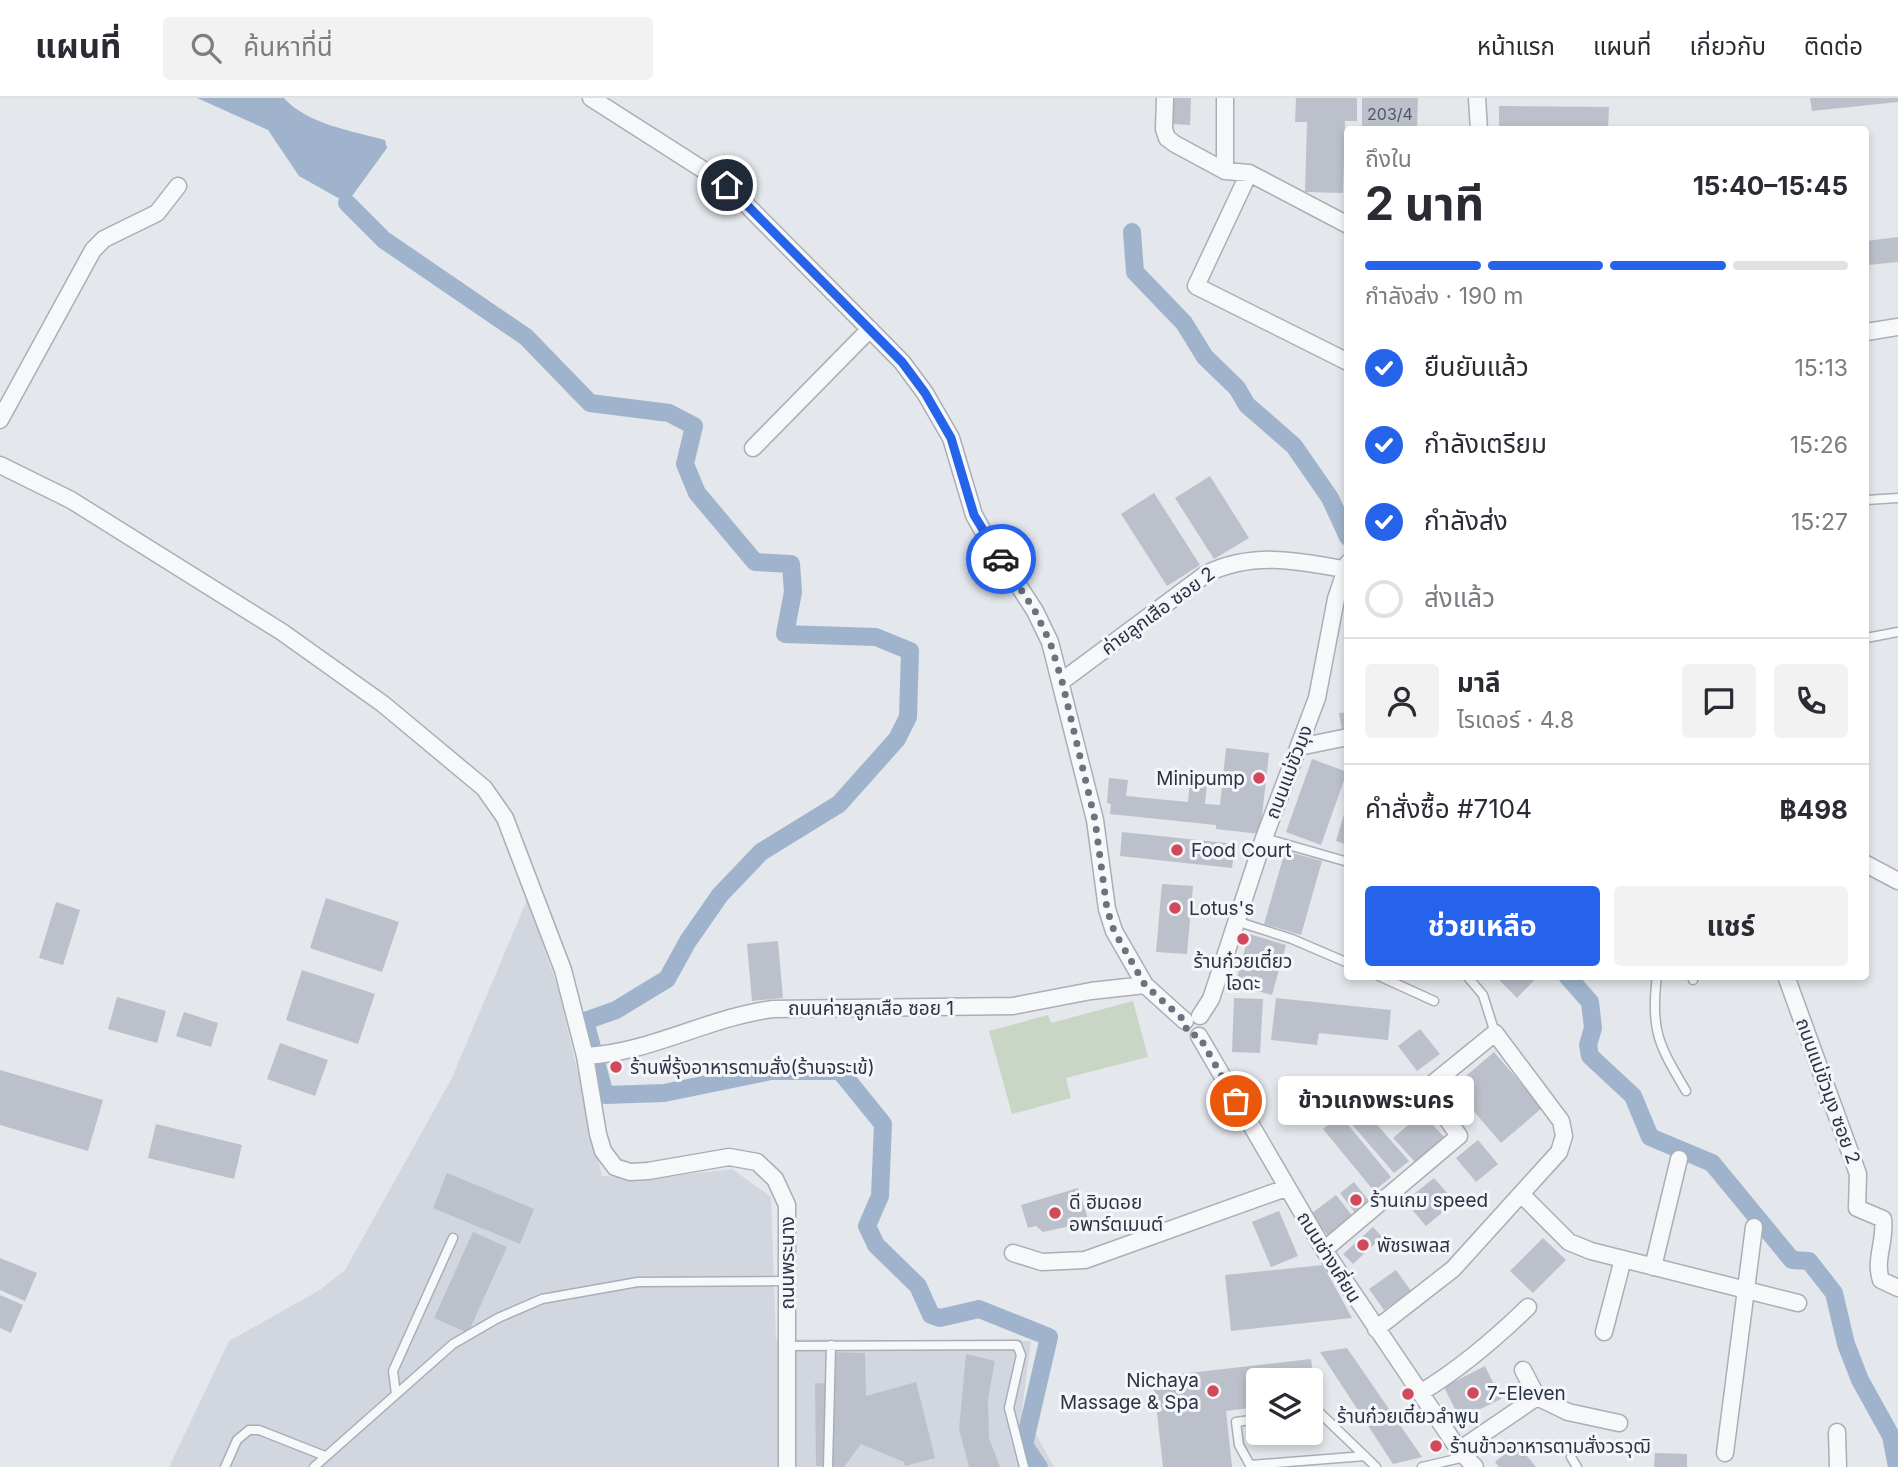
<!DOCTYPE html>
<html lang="th">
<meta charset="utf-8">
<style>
:root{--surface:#fff;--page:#f2f2f3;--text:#2b2b33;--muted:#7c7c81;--line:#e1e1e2;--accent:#2563eb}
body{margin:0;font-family:Inter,"Noto Sans Thai",sans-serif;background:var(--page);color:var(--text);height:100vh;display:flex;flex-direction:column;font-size:26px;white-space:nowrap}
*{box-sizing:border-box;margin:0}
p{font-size:23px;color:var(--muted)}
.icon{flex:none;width:38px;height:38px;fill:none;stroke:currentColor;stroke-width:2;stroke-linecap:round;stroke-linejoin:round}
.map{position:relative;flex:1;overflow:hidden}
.panel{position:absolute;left:1344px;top:28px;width:525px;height:854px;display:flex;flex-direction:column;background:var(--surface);border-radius:7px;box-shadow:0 4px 10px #0003}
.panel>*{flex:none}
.controls{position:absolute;left:1246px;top:1270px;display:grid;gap:14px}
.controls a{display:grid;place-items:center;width:77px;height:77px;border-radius:7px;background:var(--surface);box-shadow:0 4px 10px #0003;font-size:35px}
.pin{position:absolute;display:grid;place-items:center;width:60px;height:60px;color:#fff;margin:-30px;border:4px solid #fff;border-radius:50%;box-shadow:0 2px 7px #0007}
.courier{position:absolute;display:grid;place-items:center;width:70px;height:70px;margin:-35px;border:5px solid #2563eb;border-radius:50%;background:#fff;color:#222;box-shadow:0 2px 9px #0007}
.bubble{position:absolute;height:49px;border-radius:7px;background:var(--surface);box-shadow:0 4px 10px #0003;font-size:23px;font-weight:700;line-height:49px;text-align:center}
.head em{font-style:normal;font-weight:700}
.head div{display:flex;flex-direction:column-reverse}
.head{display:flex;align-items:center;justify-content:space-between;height:119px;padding:0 21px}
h1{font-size:46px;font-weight:700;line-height:52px}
.bar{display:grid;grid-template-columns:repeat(4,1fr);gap:10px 7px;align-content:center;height:84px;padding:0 21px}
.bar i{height:9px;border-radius:5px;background:var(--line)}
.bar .selected{background:var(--accent)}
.bar p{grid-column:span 4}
.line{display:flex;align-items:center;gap:18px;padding:0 21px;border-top:2px solid var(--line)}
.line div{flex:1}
.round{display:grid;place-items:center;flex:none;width:74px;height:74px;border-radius:7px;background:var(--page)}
ol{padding:0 21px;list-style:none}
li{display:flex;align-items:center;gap:21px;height:77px}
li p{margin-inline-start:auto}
li .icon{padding:7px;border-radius:50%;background:var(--accent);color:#fff;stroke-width:4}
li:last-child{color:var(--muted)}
li i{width:38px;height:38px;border:4px solid var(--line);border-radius:50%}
.action{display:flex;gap:14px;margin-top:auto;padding:14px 21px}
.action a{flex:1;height:80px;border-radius:7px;background:var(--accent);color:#fff;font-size:28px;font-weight:700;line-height:80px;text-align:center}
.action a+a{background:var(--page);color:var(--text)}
header{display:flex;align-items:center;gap:42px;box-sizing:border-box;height:98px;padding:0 35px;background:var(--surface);border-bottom:2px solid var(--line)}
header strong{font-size:33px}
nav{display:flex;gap:38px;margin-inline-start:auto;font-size:24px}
.search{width:490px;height:63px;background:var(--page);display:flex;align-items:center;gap:18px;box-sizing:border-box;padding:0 24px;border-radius:7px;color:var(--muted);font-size:26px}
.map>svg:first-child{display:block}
.built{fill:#d2d6de}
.grass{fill:#c9d6c5}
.water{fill:#9fb4cc}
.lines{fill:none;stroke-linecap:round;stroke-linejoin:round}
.canal{stroke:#9fb4cc;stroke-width:18}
.building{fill:#bbc0ca}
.lane-casing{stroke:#a9aeb7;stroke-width:11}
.street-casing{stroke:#a9aeb7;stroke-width:19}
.lane{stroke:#f7f8fa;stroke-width:8}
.street{stroke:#f7f8fa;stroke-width:16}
.done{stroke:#6c737f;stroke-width:7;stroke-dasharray:0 12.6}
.route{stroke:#2563eb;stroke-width:9}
.poi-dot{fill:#d1495b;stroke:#f4f6f9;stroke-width:2.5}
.labels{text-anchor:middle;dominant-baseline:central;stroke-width:6;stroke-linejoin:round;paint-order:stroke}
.number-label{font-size:16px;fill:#4f5766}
.street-label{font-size:19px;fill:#2b3445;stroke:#f4f6f9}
.poi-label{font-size:19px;fill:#2b3445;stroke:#f4f6f9;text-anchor:start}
</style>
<header>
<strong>แผนที่</strong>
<div class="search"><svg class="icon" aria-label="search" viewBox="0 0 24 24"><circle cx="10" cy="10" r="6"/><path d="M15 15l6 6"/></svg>ค้นหาที่นี่</div>
<nav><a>หน้าแรก</a><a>แผนที่</a><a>เกี่ยวกับ</a><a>ติดต่อ</a></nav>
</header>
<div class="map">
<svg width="1898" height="1369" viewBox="0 0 1898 1369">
<rect width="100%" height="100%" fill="#e4e7ec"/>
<path class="built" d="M527 802 558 890 602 1078 655 1080 732 1071 771 1099 776 1241 1031 1243 1022 1311 1054 1369H169L229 1243 320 1192 345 1172 451 982Z"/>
<path class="grass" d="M1133 903 1148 959 1066 980 1071 1000 1012 1016 989 933 1048 917 1051 925Z"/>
<path class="water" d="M197 0H284C307 26 352 33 385 42L387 50 347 105 299 78 268 32Z"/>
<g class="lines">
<path class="canal" d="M347 105 384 142 526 239 590 305 669 315 694 328 685 366 697 395 755 464 791 466 793 494 785 536 876 539 910 553 908 619 897 641 839 706 761 754 720 797 688 843 667 881 616 912 585 923 605 997 664 995 771 973H840L883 1026 880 1098 867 1128 876 1147 918 1188 931 1217 940 1220 979 1211 1049 1239 1024 1347 1039 1369
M1132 134 1135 174 1184 225 1205 259 1237 290 1247 307 1294 348 1330 400 1348 439
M1567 878 1590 904 1593 930 1588 947 1590 958 1633 998 1650 1039 1712 1065 1792 1162 1809 1163 1834 1195 1846 1246 1860 1282 1891 1338 1897 1369"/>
</g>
<path class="building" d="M1171 0H1191L1190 27 1171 26Z
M1296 0H1357V23H1345L1343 95 1305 94 1307 24H1295Z
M1362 0H1418L1417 32H1362Z
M1810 0H1898V4L1812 13Z
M1499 8 1609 9 1608 32H1499Z
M1898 139V164L1868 167 1866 143Z
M1210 378 1249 440 1214 461 1175 400Z
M1154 395 1200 467 1167 488 1121 416Z
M1348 614V631L1342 632 1339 615Z
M1226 650 1269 655 1260 736 1216 731V727L1110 716 1111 706 1107 705 1109 680 1128 682 1126 698 1188 704 1191 673 1208 675 1205 706 1220 707Z
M1312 661 1347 674 1321 747 1286 734Z
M1347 706H1348V747L1336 743Z
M1122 734 1235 746 1232 770 1120 758Z
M1285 753 1322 763 1301 837 1264 826Z
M1162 786 1193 788 1187 856 1156 854Z
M326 800 399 824 382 874 310 850Z
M56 804 80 812 63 867 39 860Z
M1249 836 1286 847 1272 897 1235 887Z
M778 843 783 900 752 903 747 846Z
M302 872 375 896 358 946 286 922Z
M1495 878H1538L1517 900Z
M117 899 166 913 157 945 108 931Z
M1234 900 1263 901 1260 955 1232 954Z
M1276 900 1391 912 1388 942 1319 935 1317 947 1271 942Z
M184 914 218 925 211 949 176 938Z
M1420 931 1440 956 1417 973 1398 948Z
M280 945 328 962 315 998 267 981Z
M1494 954 1542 1010 1501 1045 1453 989Z
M0 972 103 1002 88 1053 0 1027Z
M1357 1004 1409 1063 1394 1075 1343 1016Z
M1422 1015 1445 1040 1416 1065 1393 1040Z
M1340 1017 1391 1079 1374 1093 1323 1031Z
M156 1026 242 1047 234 1081 148 1060Z
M1478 1042 1498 1066 1476 1084 1456 1060Z
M447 1075 534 1111 520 1146 433 1110Z
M1434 1080 1455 1104 1426 1128 1405 1103Z
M1354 1084 1373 1108 1358 1119 1340 1095Z
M1078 1090 1089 1124 1043 1134 1036 1128 1028 1130 1021 1107Z
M1336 1097 1354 1120 1329 1139 1311 1116Z
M1279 1113 1298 1158 1271 1169 1252 1124Z
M1373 1129 1382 1139 1353 1166 1343 1156Z
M473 1134 507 1149 468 1235 434 1220Z
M1543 1140 1566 1162 1533 1195 1510 1173Z
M0 1160 37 1175 25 1203 0 1192Z
M1323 1167 1352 1220 1231 1233 1225 1177Z
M1396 1172 1411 1193 1384 1212 1369 1191Z
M0 1197 23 1207 11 1235 0 1230Z
M1347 1250 1422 1359 1393 1366 1320 1254Z
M830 1254 865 1255 866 1298 916 1284 935 1360 905 1368 904 1364 861 1346 844 1369 816 1368 815 1285 829 1286Z
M966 1256 995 1263 988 1301 989 1340 1000 1369H969L959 1331Z
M1311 1261 1316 1302 1311 1303V1283H1258V1309L1226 1313 1232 1369H1163L1153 1279Z
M1485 1268 1501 1301 1460 1321 1444 1289Z
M1517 1346 1536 1369H1499L1495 1364Z
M1655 1355 1687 1356V1369H1654Z"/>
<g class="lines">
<defs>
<path id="lane" d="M1866 402 1898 400
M1866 540 1898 534
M1264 740 1348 764
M1239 824 1292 841 1348 865
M1379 878 1434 903
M1467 878 1483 897 1495 935
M1657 878C1650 933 1659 947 1686 993
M1692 878 1693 882
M787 1248 1017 1247 1021 1257 1009 1310 1024 1369
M396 1296 393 1273 453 1140
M1311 1316 1320 1315 1376 1369
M1258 1321 1236 1324 1239 1347 1250 1367 1365 1358
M1571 1359 1577 1369
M225 1369 237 1342 249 1332H259L325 1358
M314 1369 453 1246 498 1220 542 1201 638 1184 787 1183
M828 1369 831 1247
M1422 1369 1465 1359"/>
<path id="street" d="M591 0 727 87 902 264 925 295 951 340 974 417 983 433 1035 513 1050 544 1095 722 1107 811 1114 833 1145 887 1185 923
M1165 0 1164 31 1167 40 1175 46 1225 73 1249 75 1348 127
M1225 0V73
M1477 0 1479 32
M1249 75 1196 188 1348 264
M1866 234 1898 229
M0 322 93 152 104 141 157 115 178 88
M753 350 870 231
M0 367 71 402 282 534 383 606 484 690 505 720 563 872 585 958 598 1036 603 1053 615 1069 630 1074 648 1073 729 1059 757 1064 775 1081 787 1107V1369
M1062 583 1206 476C1251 454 1295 462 1343 471
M1299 649 1348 639
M1866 766 1898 783
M1786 878 1858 1076 1857 1110 1883 1121C1886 1142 1874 1162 1881 1182L1898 1190
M1200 918 1211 901 1264 740 1317 600 1336 501 1348 465
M1199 938 1324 1152 1459 1352 1475 1369
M585 958C650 955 709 919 773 911L1013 908 1091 893 1145 887
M1522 1097 1569 1144 1591 1153 1798 1205
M1324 1152 1459 1038 1426 991 1495 935 1561 1023 1564 1038 1559 1054 1453 1171 1376 1231
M1013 1155 1042 1164 1085 1162 1286 1090
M1653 1169 1679 1061
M1604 1234 1623 1161
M1523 1272 1537 1299 1568 1314 1619 1325
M1420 1295C1460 1271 1494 1242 1528 1209
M1837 1334 1838 1369
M1459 1352 1537 1299
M1725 1355 1754 1129"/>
</defs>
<use href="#lane" class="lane-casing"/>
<use href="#street" class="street-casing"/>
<use href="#lane" class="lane"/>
<use href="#street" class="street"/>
</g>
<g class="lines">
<path class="done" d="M1001 461 1035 513 1050 544 1062 583 1095 722 1107 811 1114 833 1145 887 1185 923 1187 935 1199 938 1236 1003"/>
<path class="route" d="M727 87 902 264 925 295 951 340 974 417 1001 461"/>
</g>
<g class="poi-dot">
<circle cx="1259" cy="680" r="7"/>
<circle cx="1177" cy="752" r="7"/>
<circle cx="1175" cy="810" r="7"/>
<circle cx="1243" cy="841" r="7"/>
<circle cx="616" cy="969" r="7"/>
<circle cx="1356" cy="1102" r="7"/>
<circle cx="1055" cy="1115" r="7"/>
<circle cx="1363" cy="1147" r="7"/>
<circle cx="1213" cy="1293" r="7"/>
<circle cx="1473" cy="1295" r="7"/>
<circle cx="1408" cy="1296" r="7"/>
<circle cx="1436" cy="1348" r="7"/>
</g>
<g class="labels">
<g class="number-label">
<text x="1390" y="16">203/4</text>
</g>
<g class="street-label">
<text transform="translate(1158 513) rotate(-36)">ค่ายลูกเสือ ซอย 2</text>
<text transform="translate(1289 674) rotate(-69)">ถนนแม่ขัวมุง</text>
<text x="871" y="910">ถนนค่ายลูกเสือ ซอย 1</text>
<text transform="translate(1828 993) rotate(70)">ถนนแม่ขัวมุง ซอย 2</text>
<text transform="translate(1329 1159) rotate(58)">ถนนช่างเคี่ยน</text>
<text transform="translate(787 1165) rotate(-90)">ถนนพระนาง</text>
</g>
<g class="poi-label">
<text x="1245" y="680" text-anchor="end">Minipump</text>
<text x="1191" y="752">Food Court</text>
<text x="1189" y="810">Lotus's</text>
<text x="1243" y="863" text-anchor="middle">ร้านก๋วยเตี๋ยว<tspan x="1243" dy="22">โอดะ</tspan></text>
<text x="630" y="969">ร้านพี่รุ้งอาหารตามสั่ง(ร้านจระเข้)</text>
<text x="1370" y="1102">ร้านเกม speed</text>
<text x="1069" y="1104">ดี ฮิมดอย<tspan x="1069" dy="22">อพาร์ตเมนต์</tspan></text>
<text x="1377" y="1147">พัชรเพลส</text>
<text x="1199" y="1282" text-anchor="end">Nichaya<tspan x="1199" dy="22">Massage &amp; Spa</tspan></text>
<text x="1487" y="1295">7-Eleven</text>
<text x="1408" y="1318" text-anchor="middle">ร้านก๋วยเตี๋ยวลำพูน</text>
<text x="1450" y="1348">ร้านข้าวอาหารตามสั่งวรวุฒิ</text>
</g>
</g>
</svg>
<div class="controls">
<a><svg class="icon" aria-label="layers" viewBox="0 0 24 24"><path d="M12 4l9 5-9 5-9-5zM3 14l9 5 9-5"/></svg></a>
</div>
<div class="pin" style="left:1236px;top:1003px;background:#ea580c"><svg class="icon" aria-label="bag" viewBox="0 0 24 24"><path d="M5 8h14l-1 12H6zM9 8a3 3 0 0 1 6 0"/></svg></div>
<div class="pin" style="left:727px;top:87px;background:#1f2937"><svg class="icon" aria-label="home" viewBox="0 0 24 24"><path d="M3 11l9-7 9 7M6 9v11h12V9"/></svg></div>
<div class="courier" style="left:1001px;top:461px"><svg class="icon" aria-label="car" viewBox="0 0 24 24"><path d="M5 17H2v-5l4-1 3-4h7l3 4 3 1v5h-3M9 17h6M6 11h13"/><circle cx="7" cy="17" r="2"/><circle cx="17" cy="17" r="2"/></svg></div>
<div class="bubble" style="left:1278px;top:978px;width:196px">ข้าวแกงพระนคร</div>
<section class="panel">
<div class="head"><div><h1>2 นาที</h1><p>ถึงใน</p></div><em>15:40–15:45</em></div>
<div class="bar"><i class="selected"></i><i class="selected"></i><i class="selected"></i><i></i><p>กำลังส่ง · 190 m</p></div>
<ol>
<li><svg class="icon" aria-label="check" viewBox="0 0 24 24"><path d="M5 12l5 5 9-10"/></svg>ยืนยันแล้ว<p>15:13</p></li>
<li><svg class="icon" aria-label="check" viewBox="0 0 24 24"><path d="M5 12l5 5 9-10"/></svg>กำลังเตรียม<p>15:26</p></li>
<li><svg class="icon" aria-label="check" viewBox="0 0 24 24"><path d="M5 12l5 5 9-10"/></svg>กำลังส่ง<p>15:27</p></li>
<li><i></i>ส่งแล้ว</li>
</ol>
<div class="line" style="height:126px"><a class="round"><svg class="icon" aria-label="person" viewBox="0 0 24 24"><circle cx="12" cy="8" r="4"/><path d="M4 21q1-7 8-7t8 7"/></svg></a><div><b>มาลี</b><p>ไรเดอร์ · 4.8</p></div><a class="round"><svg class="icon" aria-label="chat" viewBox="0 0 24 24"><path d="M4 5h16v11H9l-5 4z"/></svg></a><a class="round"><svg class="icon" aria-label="phone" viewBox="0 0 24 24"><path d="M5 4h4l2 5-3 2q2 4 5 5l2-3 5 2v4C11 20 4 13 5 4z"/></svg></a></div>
<div class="line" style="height:91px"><div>คำสั่งซื้อ #7104</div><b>฿498</b></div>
<div class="action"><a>ช่วยเหลือ</a><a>แชร์</a></div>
</section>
</div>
